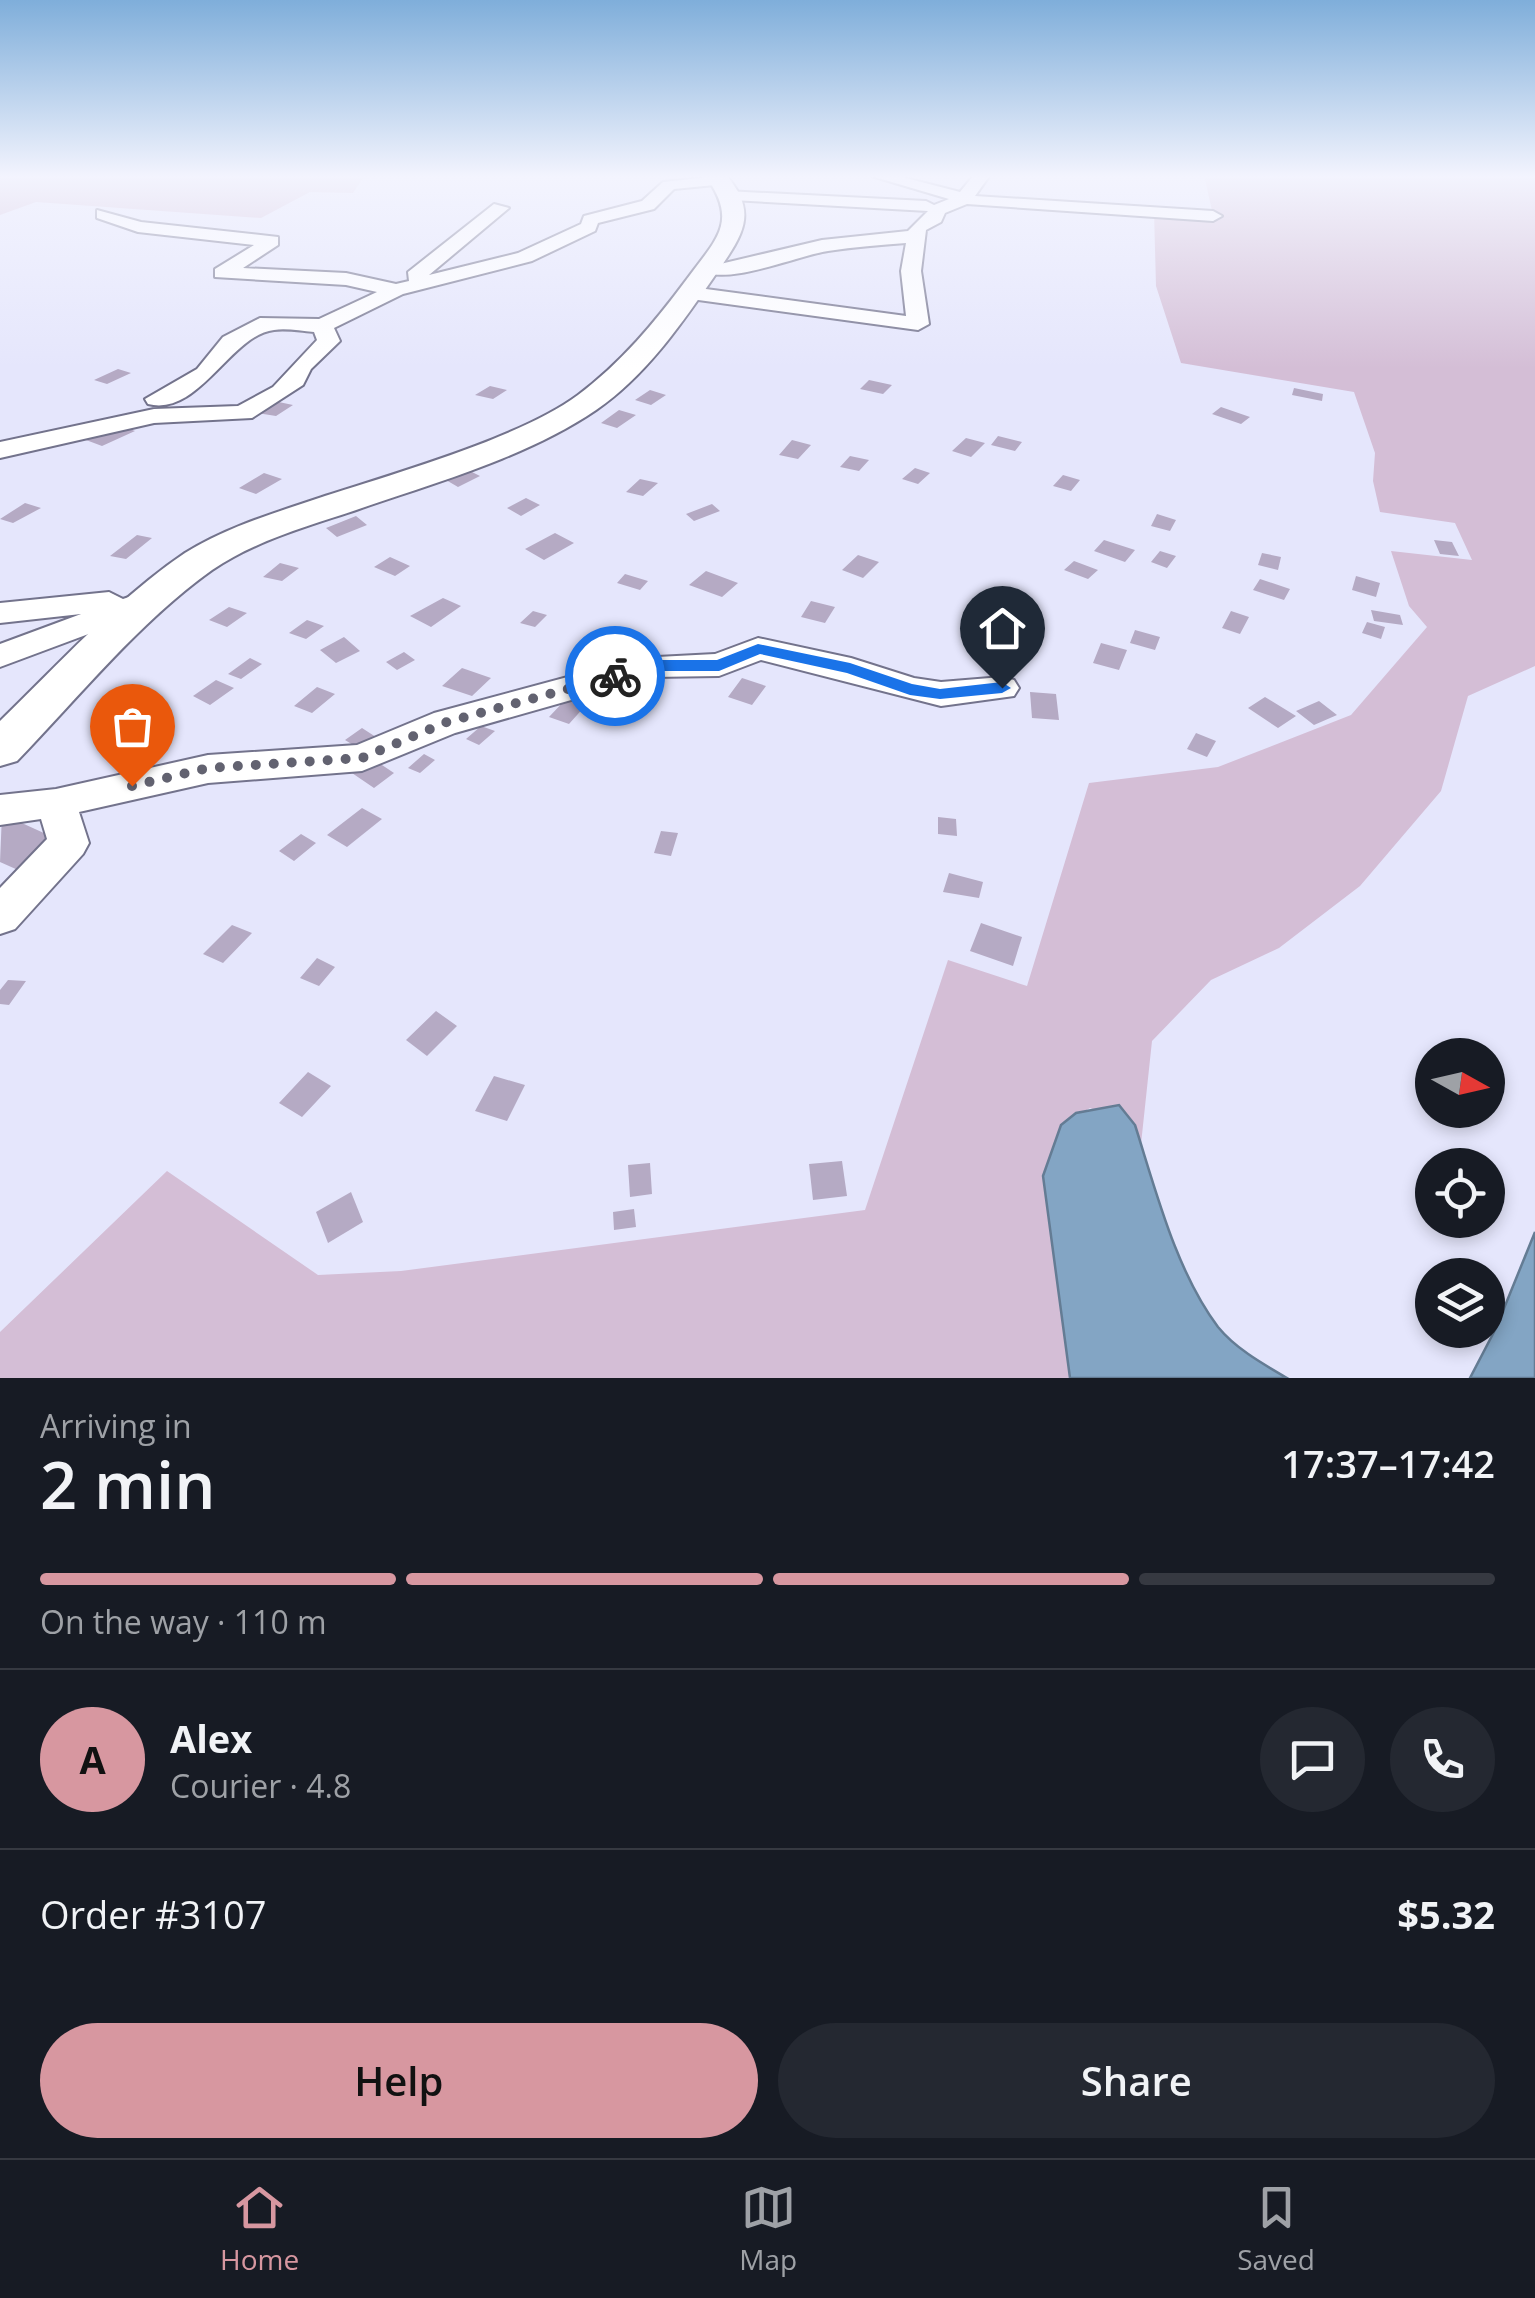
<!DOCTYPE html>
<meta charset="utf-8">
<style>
:root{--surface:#171b24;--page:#242831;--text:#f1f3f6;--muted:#9ea1a6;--line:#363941;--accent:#d797a0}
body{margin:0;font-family:"Open Sans",sans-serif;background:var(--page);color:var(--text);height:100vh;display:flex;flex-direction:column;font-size:38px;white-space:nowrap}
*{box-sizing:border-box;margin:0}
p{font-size:32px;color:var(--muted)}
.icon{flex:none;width:55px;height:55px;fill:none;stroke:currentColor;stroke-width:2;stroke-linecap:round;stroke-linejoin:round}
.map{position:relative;height:1378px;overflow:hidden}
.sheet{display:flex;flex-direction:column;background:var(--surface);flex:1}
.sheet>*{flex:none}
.needle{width:65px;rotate:98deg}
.tools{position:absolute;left:1415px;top:1038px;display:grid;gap:20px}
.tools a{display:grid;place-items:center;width:90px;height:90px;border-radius:50%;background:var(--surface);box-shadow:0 5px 15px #0003;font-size:50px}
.pin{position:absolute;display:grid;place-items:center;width:85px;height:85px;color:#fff;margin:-102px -42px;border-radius:50% 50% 50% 0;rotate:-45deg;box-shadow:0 0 10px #0007}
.pin .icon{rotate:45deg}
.courier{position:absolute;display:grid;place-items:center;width:100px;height:100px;margin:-50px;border:8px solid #1a73e8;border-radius:50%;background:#fff;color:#222;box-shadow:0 2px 12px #0007}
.headline em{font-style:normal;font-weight:600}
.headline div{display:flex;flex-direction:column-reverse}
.headline{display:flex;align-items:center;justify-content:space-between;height:170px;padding:0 40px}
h1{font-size:65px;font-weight:600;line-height:75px}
.bar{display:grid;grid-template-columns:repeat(4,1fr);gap:15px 10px;align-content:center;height:120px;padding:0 40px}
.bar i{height:12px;border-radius:8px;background:var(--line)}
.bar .current{background:var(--accent)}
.bar p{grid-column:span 4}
.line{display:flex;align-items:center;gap:25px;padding:0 40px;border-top:2px solid var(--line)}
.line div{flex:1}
.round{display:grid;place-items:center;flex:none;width:105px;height:105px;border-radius:52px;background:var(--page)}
.cta{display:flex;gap:20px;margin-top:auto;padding:20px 40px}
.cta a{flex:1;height:115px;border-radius:60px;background:var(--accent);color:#111;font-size:40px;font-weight:600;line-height:115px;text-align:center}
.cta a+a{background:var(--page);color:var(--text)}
.dock{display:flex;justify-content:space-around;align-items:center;height:140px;border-top:2px solid var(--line);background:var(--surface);font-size:28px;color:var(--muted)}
.dock a{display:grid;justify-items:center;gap:5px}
.dock .current{color:var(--accent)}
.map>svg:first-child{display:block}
.green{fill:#d4bed6}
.water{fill:#83a5c4;stroke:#647c94;stroke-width:2.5}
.building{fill:#b5aac4}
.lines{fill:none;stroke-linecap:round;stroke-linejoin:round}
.minor-casing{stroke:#73738c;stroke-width:4}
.major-casing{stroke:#73738c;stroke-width:4}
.minor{fill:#fff;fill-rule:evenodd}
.major{fill:#fff;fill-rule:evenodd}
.route{fill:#1a73e8}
.done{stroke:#626270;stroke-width:10;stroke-dasharray:0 18}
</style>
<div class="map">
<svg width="1535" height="1378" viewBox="0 0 1535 1378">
<rect width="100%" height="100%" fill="#e5e6fc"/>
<path class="green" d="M0 175H365L353 193 310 192 261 218 36 202 0 215Z
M1204 175H1535V666L1468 696 1441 791 1360 886 1279 948 1211 980 1152 1041 1141 1144 1135 1125 1090 1108 1061 1125 1043 1176 1070 1378H0V1332L167 1171 318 1275 401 1271 865 1210 948 960 1027 986 1089 783 1218 767 1351 715 1427 627 1409 606 1391 551 1472 560 1455 523 1380 512 1373 481 1375 453 1354 392 1181 363 1156 286 1154 211 1213 215Z"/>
<path class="water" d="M1119 1105 1135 1125C1156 1191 1176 1271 1218 1327 1236 1349 1263 1364 1287 1378H1070L1043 1176 1061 1125 1076 1113Z
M1535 1232V1378H1470L1496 1328Z"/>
<path class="building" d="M118 369 131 373 107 384 94 380Z
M869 380 892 385 883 394 860 389Z
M490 386 507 390 493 399 475 395Z
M1294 388 1323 394 1322 401 1292 395Z
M650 390 666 395 651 405 635 400Z
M274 401 293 405 276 416 257 413Z
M1221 407 1250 417 1241 424 1212 414Z
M619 410 636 415 617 428 601 423Z
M119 425 135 431 102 446 86 440Z
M998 436 1022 442 1015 451 991 445Z
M966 438 985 443 971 457 952 451Z
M792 440 811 445 798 459 779 455Z
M850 456 869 460 859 471 840 467Z
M915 468 930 473 918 484 902 479Z
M468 470 480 476 458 487 446 480Z
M264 473 282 479 256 494 239 488Z
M1063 475 1080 480 1071 491 1053 486Z
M640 479 658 483 643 496 626 492Z
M526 498 540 505 521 516 507 508Z
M25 503 41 508 13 523 0 519Z
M712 504 720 511 694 521 686 514Z
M1157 514 1176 520 1170 531 1151 526Z
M356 516 367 525 337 537 326 528Z
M555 533 574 543 544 560 525 549Z
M137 535 152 538 126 559 110 556Z
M1104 540 1135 550 1125 562 1094 551Z
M1434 540 1452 542 1459 556 1440 554Z
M1160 551 1176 556 1167 568 1151 562Z
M1262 553 1281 557 1278 570 1258 565Z
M858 555 879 562 863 578 842 570Z
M390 557 410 566 395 576 374 567Z
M1074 561 1098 570 1088 579 1064 570Z
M280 563 299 568 282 581 263 577Z
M706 571 738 583 722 597 689 585Z
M625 574 648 581 640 590 617 583Z
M1356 576 1380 583 1376 597 1352 590Z
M1260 579 1290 589 1284 600 1253 590Z
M443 598 461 606 431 627 410 616Z
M811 601 835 607 825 623 801 617Z
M229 607 247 613 227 627 209 620Z
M1371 610 1400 615 1403 625 1374 621Z
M533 611 547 615 535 627 520 623Z
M1231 611 1249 617 1240 634 1222 628Z
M307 620 324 626 306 639 289 633Z
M1367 622 1385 627 1381 639 1362 633Z
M1135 630 1160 637 1155 650 1130 643Z
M344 637 360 651 336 663 320 650Z
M1101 643 1127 650 1119 670 1093 663Z
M404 652 415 660 397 670 386 662Z
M250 658 262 664 241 679 228 674Z
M462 668 491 678 472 696 442 686Z
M742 678 766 686 752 705 728 697Z
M216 680 234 688 210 705 193 696Z
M317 687 335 694 312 713 294 706Z
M1030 692 1056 694 1059 720 1032 718Z
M1265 697 1296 716 1278 728 1248 708Z
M566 699 586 705 569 724 549 717Z
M1319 701 1337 715 1314 725 1296 711Z
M481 726 495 731 479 745 466 739Z
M362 728 379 739 363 751 345 740Z
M1196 733 1216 741 1207 757 1187 749Z
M424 754 435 760 420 773 408 768Z
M373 759 394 773 374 788 352 773Z
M362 808 382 819 347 847 327 835Z
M2 814 57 839 18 870 0 862Z
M938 817 956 819 957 836 938 834Z
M661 831 678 833 671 856 654 853Z
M301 834 316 843 294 861 279 851Z
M949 873 983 882 979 898 943 892Z
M981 923 1022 937 1013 966 970 951Z
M232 925 252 933 223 963 203 954Z
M317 958 335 967 319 986 300 978Z
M8 980 26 981 9 1005 0 1004V990Z
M436 1011 457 1026 427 1056 406 1040Z
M308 1072 331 1086 302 1117 279 1103Z
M494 1076 525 1085 507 1121 475 1111Z
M842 1161 847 1196 813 1200 809 1164Z
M650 1163 652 1194 630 1197 628 1165Z
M351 1192 363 1222 328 1243 316 1212Z
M634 1209 636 1227 614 1230 613 1212Z"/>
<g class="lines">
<defs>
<path id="minor" d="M868 175H894L960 192 974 175H990L975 196 1213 211 1222 216 1213 221 967 204 945 213 941 222 926 230 921 271 929 324 918 330 691 299 681 293 691 287 906 316 901 271 906 243C880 245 854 247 828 251 799 255 722 288 699 269L822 240 908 231 928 211 732 200 726 199V191L926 201 934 205 949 199Z
M719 176 727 181 725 184 674 189 654 209 598 223 595 231 532 261 403 294 334 328 340 341 311 369 303 385 252 418 154 423 0 458V442L154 409 238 406 273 387 317 340 314 332C301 331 286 328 274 330 230 335 199 417 148 404L145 399 197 369 223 337 260 318 319 319 377 292 346 285 215 277V269L254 245 138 232 97 218V210L141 222 278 237V245L243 268 346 273 396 284 409 281 408 272 494 204 509 208 429 275 518 253 581 224 584 216 642 201 663 182Z
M150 590 166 600 161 607 0 667V644L81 614 0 623V603L109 592 123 599Z
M758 638 851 658 914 678 941 682 1002 677 1014 680 1019 688 1014 696 941 706 761 660 719 676 652 677 455 733 362 771 208 783 79 812 89 843 83 854 15 929 0 934V888L47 839 41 819 0 825V795L56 789 208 755 357 745 434 713 638 658 715 654Z"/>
<path id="major" d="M705 175H726C760 214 741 237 716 274 682 323 646 376 596 410 527 457 437 482 359 509 309 526 256 540 212 570 139 622 79 697 17 761L0 766V721C59 664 117 599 185 553 228 526 278 512 325 496 396 473 520 438 578 395 621 363 655 322 687 279 717 238 739 222 705 175Z"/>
</defs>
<use href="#minor" class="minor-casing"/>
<use href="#major" class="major-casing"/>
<use href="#minor" class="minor"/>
<use href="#major" class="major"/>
</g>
<linearGradient id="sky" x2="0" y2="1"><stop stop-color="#7faeda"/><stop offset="0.48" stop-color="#f3f4fe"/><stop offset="1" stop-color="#f3f4fe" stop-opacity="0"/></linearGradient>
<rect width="1535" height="368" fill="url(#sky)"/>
<path class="route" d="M758 644 850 663 912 684 940 689 1002 682 1011 688 1002 693 940 699 910 695 847 673 760 654 719 671H651L615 681 607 676 650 660H717Z"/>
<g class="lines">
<path class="done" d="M132 786 208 768 362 758 447 722 615 676"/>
</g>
</svg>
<div class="tools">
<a><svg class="needle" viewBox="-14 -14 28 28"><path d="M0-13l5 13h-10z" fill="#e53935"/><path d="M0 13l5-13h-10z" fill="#9ea1a6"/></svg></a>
<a><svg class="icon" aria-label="locate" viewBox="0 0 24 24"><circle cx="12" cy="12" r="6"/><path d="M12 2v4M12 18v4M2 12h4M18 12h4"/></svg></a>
<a><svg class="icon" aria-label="layers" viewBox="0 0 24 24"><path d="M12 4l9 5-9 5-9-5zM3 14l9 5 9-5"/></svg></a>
</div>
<div class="pin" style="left:132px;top:786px;background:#ea580c"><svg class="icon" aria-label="bag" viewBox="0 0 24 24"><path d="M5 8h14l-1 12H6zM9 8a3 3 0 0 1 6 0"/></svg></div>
<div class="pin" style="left:1002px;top:688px;background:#1f2937"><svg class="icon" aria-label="home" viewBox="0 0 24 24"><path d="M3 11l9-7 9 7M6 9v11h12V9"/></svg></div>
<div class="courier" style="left:615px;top:676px"><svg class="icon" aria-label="bike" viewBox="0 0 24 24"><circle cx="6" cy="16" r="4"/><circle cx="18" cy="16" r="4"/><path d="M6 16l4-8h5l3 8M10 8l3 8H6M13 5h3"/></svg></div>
</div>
<section class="sheet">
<div class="headline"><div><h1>2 min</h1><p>Arriving in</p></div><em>17:37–17:42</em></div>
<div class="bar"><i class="current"></i><i class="current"></i><i class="current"></i><i></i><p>On the way · 110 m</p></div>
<div class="line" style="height:180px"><b class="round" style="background:var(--accent);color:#111">A</b><div><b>Alex</b><p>Courier · 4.8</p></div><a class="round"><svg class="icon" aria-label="chat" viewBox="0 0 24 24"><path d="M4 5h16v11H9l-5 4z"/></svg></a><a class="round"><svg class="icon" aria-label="phone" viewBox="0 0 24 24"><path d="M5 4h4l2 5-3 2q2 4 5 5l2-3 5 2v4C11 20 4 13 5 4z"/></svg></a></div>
<div class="line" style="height:130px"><div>Order #3107</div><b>$5.32</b></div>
<div class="cta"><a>Help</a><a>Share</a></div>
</section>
<nav class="dock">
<a class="current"><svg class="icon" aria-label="home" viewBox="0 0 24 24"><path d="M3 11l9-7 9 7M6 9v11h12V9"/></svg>Home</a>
<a><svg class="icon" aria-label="map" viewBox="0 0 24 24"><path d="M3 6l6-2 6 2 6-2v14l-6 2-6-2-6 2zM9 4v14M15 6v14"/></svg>Map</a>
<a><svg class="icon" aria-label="saved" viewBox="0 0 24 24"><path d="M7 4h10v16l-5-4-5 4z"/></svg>Saved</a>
</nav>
